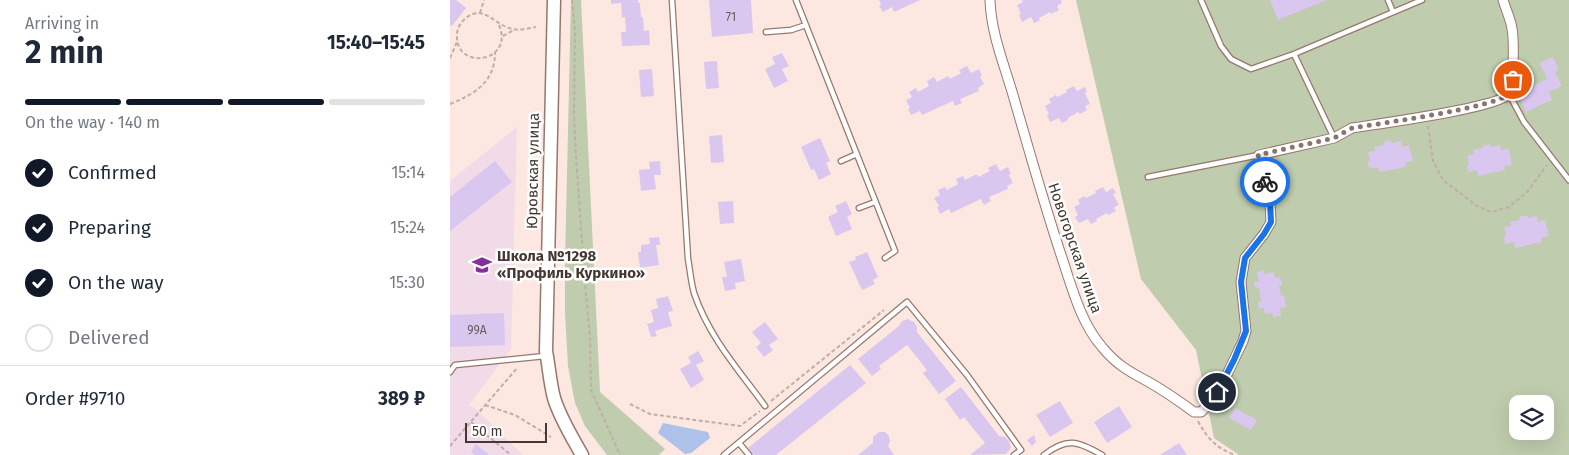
<!DOCTYPE html>
<meta charset="utf-8">
<style>
:root{--surface:#fff;--page:#f2f2f3;--text:#1f2937;--muted:#747a83;--line:#e0e1e3;--accent:#111827}
body{margin:0;font-family:"Fira Sans",sans-serif;background:var(--page);color:var(--text);height:100vh;display:flex;flex-direction:column;font-size:19px;white-space:nowrap}
*{box-sizing:border-box;margin:0}
p{font-size:16px;color:var(--muted)}
.icon{flex:none;width:28px;height:28px;fill:none;stroke:currentColor;stroke-width:2;stroke-linecap:round;stroke-linejoin:round}
.map{position:relative;flex:1;overflow:hidden}
.details{display:flex;flex-direction:column;background:var(--surface);width:450px}
.details>*{flex:none}
.tools{position:absolute;left:1059px;top:395px;display:grid;gap:10px}
.tools a{display:grid;place-items:center;width:45px;height:45px;border-radius:10px;background:var(--surface);box-shadow:0 5px 20px #0002;font-size:25px}
.scale{position:absolute;left:15px;bottom:12px;width:82px;box-sizing:border-box;padding-left:5px;border:2px solid #453833;border-top:0;font-size:14px;line-height:18px;white-space:nowrap;color:#453833;-webkit-text-stroke:4px #fff;paint-order:stroke}
.pin{position:absolute;display:grid;place-items:center;width:42px;height:42px;color:#fff;margin:-21px;border:2px solid #fff;border-radius:50%;box-shadow:0 1px 5px #0007}
.courier{position:absolute;display:grid;place-items:center;width:50px;height:50px;margin:-25px;border:4px solid #1a73e8;border-radius:50%;background:#fff;color:#222;box-shadow:0 1px 6px #0007}
.overview em{font-style:normal;font-weight:700}
.overview div{display:flex;flex-direction:column-reverse}
.overview{display:flex;align-items:center;justify-content:space-between;height:85px;padding:0 25px}
h1{font-size:32px;font-weight:700;line-height:38px}
.bar{display:grid;grid-template-columns:repeat(4,1fr);gap:8px 5px;align-content:center;height:60px;padding:0 25px}
.bar i{height:6px;border-radius:4px;background:var(--line)}
.bar .active{background:var(--accent)}
.bar p{grid-column:span 4}
.line{display:flex;align-items:center;gap:12px;padding:0 25px;border-top:1px solid var(--line)}
.line div{flex:1}
ol{padding:0 25px;list-style:none}
li{display:flex;align-items:center;gap:15px;height:55px}
li p{margin-inline-start:auto}
li .icon{padding:5px;border-radius:50%;background:var(--accent);color:#fff;stroke-width:4}
li:last-child{color:var(--muted)}
li i{width:28px;height:28px;border:2px solid var(--line);border-radius:50%}
main{display:flex;flex:1;min-height:0}
.map>svg:first-child{display:block}
.education{fill:#f1dbe9}
.green{fill:#bfccad;fill-rule:evenodd}
.water{fill:#aec1e8}
.building{fill:#dac7ef}
.lines{fill:none;stroke-linecap:round;stroke-linejoin:round}
.lane-casing{stroke:#96776c;stroke-width:7}
.street-casing{stroke:#96776c;stroke-width:11}
.secondary-casing{stroke:#96776c;stroke-width:15}
.path{stroke:#c0aea7;stroke-width:2;stroke-dasharray:4 2.5;stroke-linecap:butt}
.lane{stroke:#fff;stroke-width:4.5}
.street{stroke:#fff;stroke-width:9}
.secondary{stroke:#fff;stroke-width:12}
.done{stroke:#857670;stroke-width:5;stroke-dasharray:0 9}
.route{stroke:#1a73e8;stroke-width:6}
.labels{text-anchor:middle;dominant-baseline:central;stroke-width:5;stroke-linejoin:round;paint-order:stroke}
.number-label{font-size:12px;fill:#6a5c62}
.street-label{font-size:15px;fill:#453833;stroke:#fff}
.poi-label{font-size:15px;font-weight:bold;fill:#453833;stroke:#fff;text-anchor:start}
</style>
<main>
<section class="details">
<div class="overview"><div><h1>2 min</h1><p>Arriving in</p></div><em>15:40–15:45</em></div>
<div class="bar"><i class="active"></i><i class="active"></i><i class="active"></i><i></i><p>On the way · 140 m</p></div>
<ol>
<li><svg class="icon" aria-label="check" viewBox="0 0 24 24"><path d="M5 12l5 5 9-10"/></svg>Confirmed<p>15:14</p></li>
<li><svg class="icon" aria-label="check" viewBox="0 0 24 24"><path d="M5 12l5 5 9-10"/></svg>Preparing<p>15:24</p></li>
<li><svg class="icon" aria-label="check" viewBox="0 0 24 24"><path d="M5 12l5 5 9-10"/></svg>On the way<p>15:30</p></li>
<li><i></i>Delivered</li>
</ol>
<div class="line" style="height:65px"><div>Order #9710</div><b>389 ₽</b></div>
</section>
<div class="map">
<svg width="1119" height="455" viewBox="0 0 1119 455">
<rect width="100%" height="100%" fill="#fce8e0"/>
<path class="education" d="M67 127 61 349 18 406 23 407 29 412 73 455H0V181Z"/>
<path class="green" d="M121 0H131L150 392 215 449 209 455H157L135 426 125 403 118 366 115 313V262Z
M626 0H1119V455H789L764 438 746 350 691 279ZM1068 404H1095V431H1068Z"/>
<path class="water" d="M213 423 258 432 260 438 241 453 235 454 208 433Z"/>
<path class="building" d="M0 0H6L16 8 2 26 0 25Z
M161 0H188V3H190L191 17H193L194 31 199 30 200 45 172 46 171 32H176L175 17 172 18 171 3 161 4Z
M259 0H301L303 33 262 37Z
M429 0H470L444 12 442 7 433 12 429 6 431 5Z
M572 0H611L612 3 607 6 609 10 601 14 600 12 589 18 590 20 584 23 581 17 572 22 569 15 571 14 567 5 573 2Z
M820 0H877L828 20Z
M332 53 339 66 332 69 338 81 324 88 315 69 325 64 322 57Z
M1103 57 1109 70 1105 72 1112 86 1099 92 1102 100 1076 112 1067 93 1097 79 1090 63Z
M267 61 269 88 256 89 254 62Z
M517 66 521 73 529 69 532 75 530 77 534 84 528 88 529 91 510 99 512 103 505 106 503 101 472 115 470 111 461 115 458 109 460 108 456 100 462 97 459 92 466 88 468 92 479 86 477 81 484 77 487 82 498 76 500 79 511 73 509 70Z
M202 69 204 96 191 97 189 70Z
M624 86 627 91 635 87 637 92 635 93 640 104 635 106 637 110 630 114 628 112 618 118V120L612 123 609 118 600 122 597 115 599 114 595 106 601 103 599 99 606 95 607 97 617 92 616 90Z
M272 135 274 162 261 163 259 136Z
M370 138 380 161 376 163 381 174 369 180 364 169 361 170 351 147Z
M941 140 942 143 951 141 952 147 959 145 963 161 955 163 956 167 929 172 928 167 919 169 918 162 920 161 918 152 925 151 924 147 934 145 933 142Z
M1040 144 1041 147 1050 145 1051 150 1059 149 1062 165 1054 166 1055 170 1028 176 1027 170 1018 172 1017 165H1019L1017 156 1024 154 1023 150 1033 148 1032 146Z
M45 161 62 182 0 231V197Z
M210 161 211 175H204L206 189 191 191 189 170 200 169 199 162Z
M546 164 550 171 558 167 561 174 559 175 563 183 557 186 558 189 539 197 541 201 534 205 531 199 501 213 499 209 490 214 487 207 489 206 484 198 490 195 488 190 495 187 497 190 508 184 506 179 513 176 515 180 527 174 528 177 540 171 538 168Z
M653 187 656 192 663 188 666 193 663 194 669 205 664 207 666 211 658 215 657 213 646 219 647 221 641 224 638 219 629 223 625 217 628 215 624 207 630 204 628 200 634 196 636 198 646 193 645 191Z
M283 201 284 223 270 224 268 202Z
M396 201 402 214 397 217 402 229 386 236 378 217 388 212 385 206Z
M1077 215 1078 218 1087 216 1088 222 1095 220 1099 236 1091 238 1092 242 1065 248 1064 242 1055 244 1054 237 1056 236 1054 227 1061 226 1060 222 1070 220 1069 217Z
M209 237 210 245H206L209 265 190 268 188 252H191V245L200 244 199 238Z
M417 252 428 277 423 280 425 284 412 290 399 262 406 260 405 257Z
M291 259 295 281 285 283 286 289 275 291 272 277H277L274 262Z
M814 271V274L824 272 825 278 830 277 832 285H829L831 296 834 295 836 307 830 308 831 316 823 317V313L815 314 814 308 809 309 808 302H811L809 288 805 289 804 282 809 281 807 272Z
M218 296 223 311 218 312 222 326 205 331 207 336 201 337 197 324 204 322 201 310 208 308 206 299Z
M54 313 55 345 0 347V315Z
M458 319 464 322 467 327V332L506 381 489 394 473 373 477 370 457 345 429 366 431 369 422 376 408 359 449 326 452 321Z
M315 322 328 339 319 345 323 350 314 357 306 347 311 343 302 332Z
M248 351 254 361 246 365 254 380 241 388 230 369 241 363 238 357Z
M400 365 416 383 326 455H304L298 448Z
M511 387 549 436 555 437 559 441 561 448 556 454 520 455 535 443 514 417 510 420 495 399Z
M610 401 623 423 600 437 586 415Z
M669 406 682 427 657 443 644 422Z
M785 408 807 420 801 430 779 418Z
M429 432H435L439 436 440 441 438 446 444 455H408L423 443V437Z
M584 435 586 442 582 446 577 440Z
M729 443 737 455H710Z
M26 444 39 455H25L21 452Z"/>
<g class="lines">
<defs>
<path id="lane" d="M222 0 238 259C240 270 241 282 244 293 259 337 288 369 315 406
M346 0 445 251 435 258
M751 0 771 46 781 59 801 69 844 54 884 138
M938 0 943 12
M316 32 341 30 356 25
M844 54 972 0
M1059 94 1074 122 1119 180
M391 161 407 154
M698 177 809 155
M409 208 425 202
M0 372 5 365 95 356
M289 443 299 455
M274 455 457 302 517 375 571 450 564 455
M594 455C617 437 628 441 652 455"/>
<path id="street" d="M540 0C541 33 554 64 563 95 579 150 594 204 612 258 622 288 631 323 652 347 666 364 678 371 697 381 713 390 729 401 744 412H751L761 402 773 383 793 341 796 331 791 282 795 258 814 234 821 222 820 202 809 155 884 138 902 128C926 124 1048 108 1059 94 1064 87 1064 39 1062 29 1061 20 1056 10 1053 0"/>
<path id="secondary" d="M104 0 96 351C99 367 100 383 104 398 110 418 122 437 132 455"/>
</defs>
<use href="#lane" class="lane-casing"/>
<use href="#street" class="street-casing"/>
<use href="#secondary" class="secondary-casing"/>
<path class="path" d="M122 0 125 31 124 114 126 158 135 283 140 338 141 390 170 455
M30 13 34 0
M49 25C65 63 5 71 7 35 7 28 11 22 16 18 34 3 46 27 63 29 70 31 79 28 86 27
M53 36 64 30
M0 58 7 42
M0 104C25 94 45 82 45 52
M978 126 983 161 993 180 1027 206 1041 212 1059 207 1077 192 1097 165
M83 191H89
M321 401 434 310
M180 404 200 414 290 426 310 411
M35 405 65 415 101 437
M748 421C757 438 766 448 785 455
M21 422 61 455
M0 446 68 367"/>
<use href="#lane" class="lane"/>
<use href="#street" class="street"/>
<use href="#secondary" class="secondary"/>
</g>
<g class="lines">
<path class="done" d="M815 182 808 155 884 138 902 128C926 124 1048 107 1058 94 1061 91 1062 84 1063 80"/>
<path class="route" d="M767 392 784 360 796 331 791 282 795 258 814 234 821 222 820 202 815 182"/>
</g>
<defs>
<symbol id="school-bare" viewBox="-9 -9 18 18"><path d="M0-5L7-2L0 1L-7-2ZM-4 1L0 2.5L4 1V4Q0 6-4 4Z" fill="#852f9d" stroke="#fff" stroke-width="2.5" paint-order="stroke"/></symbol>
</defs>
<g fill-rule="evenodd">
<use href="#school-bare" x="18" y="251" width="28" height="28"/>
</g>
<g class="labels">
<g class="number-label">
<text x="281" y="17">71</text>
<text x="27" y="330">99А</text>
</g>
<g class="street-label">
<text transform="translate(83 171) rotate(-89)">Юровская улица</text>
<text transform="translate(625 248) rotate(71)">Новогорская улица</text>
</g>
<g class="poi-label">
<text x="47" y="256">Школа №1298<tspan x="47" dy="17">«Профиль Куркино»</tspan></text>
</g>
</g>
</svg>
<div class="tools">
<a><svg class="icon" aria-label="layers" viewBox="0 0 24 24"><path d="M12 4l9 5-9 5-9-5zM3 14l9 5 9-5"/></svg></a>
</div>
<div class="scale">50 m</div>
<div class="pin" style="left:1063px;top:80px;background:#ea580c"><svg class="icon" aria-label="bag" viewBox="0 0 24 24"><path d="M5 8h14l-1 12H6zM9 8a3 3 0 0 1 6 0"/></svg></div>
<div class="pin" style="left:767px;top:392px;background:#1f2937"><svg class="icon" aria-label="home" viewBox="0 0 24 24"><path d="M3 11l9-7 9 7M6 9v11h12V9"/></svg></div>
<div class="courier" style="left:815px;top:182px"><svg class="icon" aria-label="bike" viewBox="0 0 24 24"><circle cx="6" cy="16" r="4"/><circle cx="18" cy="16" r="4"/><path d="M6 16l4-8h5l3 8M10 8l3 8H6M13 5h3"/></svg></div>
</div>
</main>
